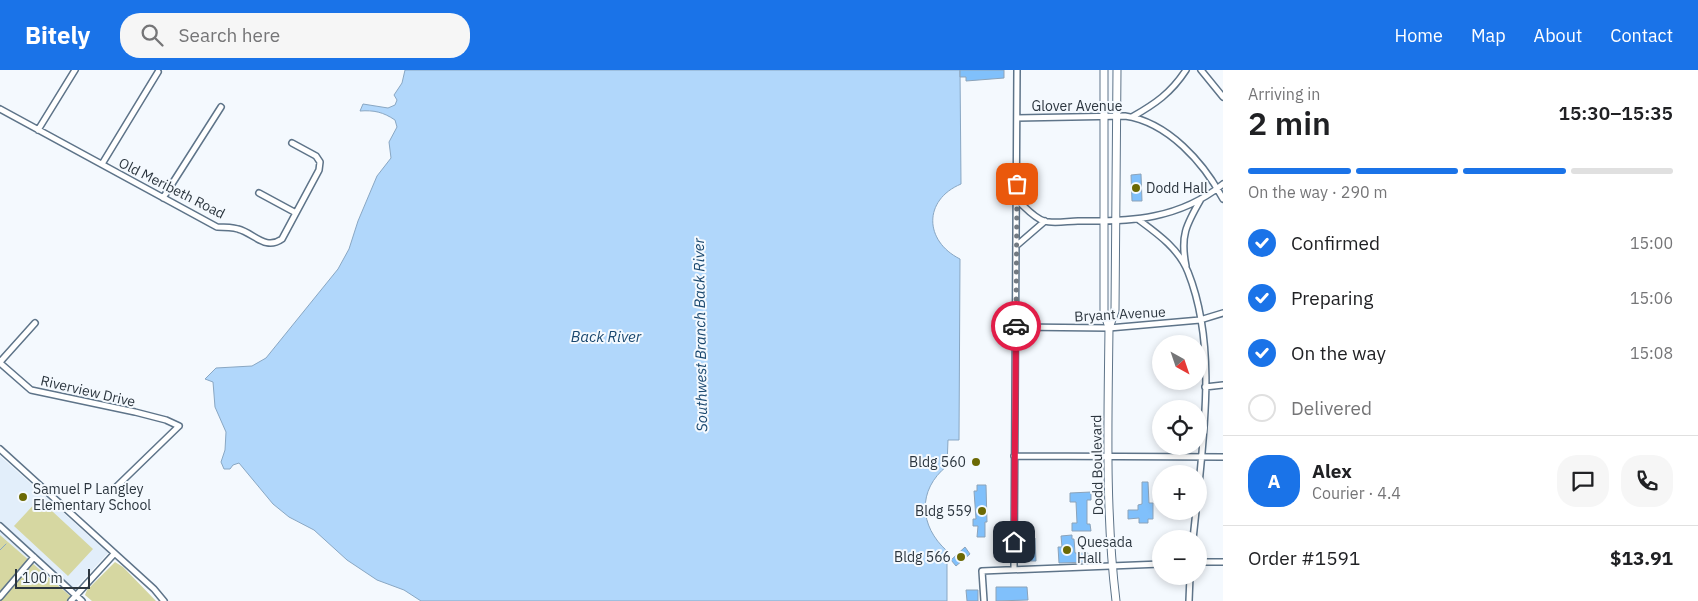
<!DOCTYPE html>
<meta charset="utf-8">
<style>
:root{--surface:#fff;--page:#f6f6f6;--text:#202124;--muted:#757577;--line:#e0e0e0;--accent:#1a73e8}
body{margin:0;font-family:"IBM Plex Sans",sans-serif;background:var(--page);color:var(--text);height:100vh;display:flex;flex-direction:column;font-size:19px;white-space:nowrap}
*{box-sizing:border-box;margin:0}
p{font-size:16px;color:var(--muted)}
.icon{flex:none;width:28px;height:28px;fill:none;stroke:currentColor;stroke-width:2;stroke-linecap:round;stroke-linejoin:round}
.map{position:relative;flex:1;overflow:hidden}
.sheet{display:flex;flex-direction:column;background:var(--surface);width:475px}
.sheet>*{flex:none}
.needle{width:32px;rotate:140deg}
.fabs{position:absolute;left:1152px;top:265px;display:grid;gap:10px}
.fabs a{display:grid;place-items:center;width:55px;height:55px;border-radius:50%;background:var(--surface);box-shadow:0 2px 8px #0003;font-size:25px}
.scale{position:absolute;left:15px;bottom:12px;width:75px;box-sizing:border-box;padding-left:5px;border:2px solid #2c363f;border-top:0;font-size:14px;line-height:18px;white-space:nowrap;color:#2c363f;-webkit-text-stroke:4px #f4f9fe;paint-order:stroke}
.pin{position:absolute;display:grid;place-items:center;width:42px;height:42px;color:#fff;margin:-21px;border-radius:10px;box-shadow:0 2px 8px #0006}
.courier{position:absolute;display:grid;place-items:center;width:50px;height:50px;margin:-25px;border:4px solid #e11d48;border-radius:50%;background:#fff;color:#222;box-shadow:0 1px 6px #0007}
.head em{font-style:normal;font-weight:600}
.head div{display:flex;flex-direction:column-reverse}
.head{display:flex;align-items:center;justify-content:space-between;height:85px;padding:0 25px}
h1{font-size:32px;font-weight:600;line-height:38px}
.bar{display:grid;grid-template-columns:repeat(4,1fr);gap:8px 5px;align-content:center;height:60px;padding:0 25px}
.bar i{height:6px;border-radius:4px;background:var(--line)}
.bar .active{background:var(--accent)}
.bar p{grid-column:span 4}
.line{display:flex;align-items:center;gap:12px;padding:0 25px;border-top:1px solid var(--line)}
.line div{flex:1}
.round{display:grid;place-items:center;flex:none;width:52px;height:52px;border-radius:20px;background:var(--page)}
ol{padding:0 25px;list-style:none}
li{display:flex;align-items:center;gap:15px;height:55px}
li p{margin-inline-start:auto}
li .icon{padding:5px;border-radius:50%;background:var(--accent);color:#fff;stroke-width:4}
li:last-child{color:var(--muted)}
li i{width:28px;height:28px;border:2px solid var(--line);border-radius:50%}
header{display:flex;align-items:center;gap:30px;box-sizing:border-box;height:70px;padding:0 25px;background:var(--accent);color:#fff}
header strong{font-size:24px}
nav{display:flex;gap:28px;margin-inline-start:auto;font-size:18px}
.search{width:350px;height:45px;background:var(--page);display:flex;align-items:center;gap:12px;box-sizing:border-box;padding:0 18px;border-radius:20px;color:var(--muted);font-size:19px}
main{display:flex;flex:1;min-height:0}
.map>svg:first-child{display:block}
.built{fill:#e2eefa}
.green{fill:#d6d7a1}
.water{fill:#b1d7fb;stroke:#89a7c3}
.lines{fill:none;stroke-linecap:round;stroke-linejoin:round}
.stream{stroke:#89a7c3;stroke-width:1}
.building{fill:#80c0fb;stroke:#8ca3b9}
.street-casing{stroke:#5e7489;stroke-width:8}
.secondary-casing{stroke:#5e7489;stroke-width:9}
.street{stroke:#fff;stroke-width:5}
.secondary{stroke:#fff;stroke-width:7}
.done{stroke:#727a82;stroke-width:5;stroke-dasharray:0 9}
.route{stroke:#e11d48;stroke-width:6}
.poi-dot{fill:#6b6904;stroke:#f4f9fe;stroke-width:2}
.labels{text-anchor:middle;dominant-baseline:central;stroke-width:4;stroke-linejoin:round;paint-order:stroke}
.street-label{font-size:14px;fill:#2c363f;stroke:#f4f9fe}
.poi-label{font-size:14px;fill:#2c363f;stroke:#f4f9fe;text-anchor:start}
.water-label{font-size:15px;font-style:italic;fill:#1a486f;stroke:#f4f9fe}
</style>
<header>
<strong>Bitely</strong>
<div class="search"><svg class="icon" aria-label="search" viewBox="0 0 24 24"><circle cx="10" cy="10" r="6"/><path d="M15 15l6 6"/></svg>Search here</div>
<nav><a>Home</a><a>Map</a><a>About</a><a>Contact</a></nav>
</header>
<main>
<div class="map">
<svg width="1223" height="531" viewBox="0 0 1223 531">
<rect width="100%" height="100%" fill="#f4f9fe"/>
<path class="built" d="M0 386 108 483 69 525 0 465Z"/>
<path class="green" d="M39 429 93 479 68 506 14 456Z
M0 465 69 525 77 531H0Z
M115 492 123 497 156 531H92L85 525 87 520Z"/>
<path class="water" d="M405 0H960L961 114C923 130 924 171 960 189L959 370H948L947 396C917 420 919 456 947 481V531H421L404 520 377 510 347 490 314 460 289 447 273 434 239 393 233 395 230 399H224L221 392 225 380 226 362 215 337 213 312 205 309 216 298 252 296 266 288 338 199 349 179 358 151 377 106 391 88 389 72 397 57 395 50C383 42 374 40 360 41L363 34 388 38 395 35 397 30 394 25 402 13Z"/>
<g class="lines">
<path class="stream" d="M0 480 6 474"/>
</g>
<path class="building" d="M960 0H1004V8L966 11V7H960Z
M1141 104 1142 131H1132L1131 105Z
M1142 412H1148L1149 433H1153V449H1148V453H1139V448L1128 449V440H1138V435L1142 434Z
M977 415H986L987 452H985V467H977L978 456H973V449H976L974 421H977Z
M1091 422V430H1087V454H1090L1091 461H1072V453H1077L1076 432H1070V423Z
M1072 465V469H1074L1075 483H1088V492L1059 493 1058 477H1062L1061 466Z
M1035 468 1036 491H1020L1022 469Z
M965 477 970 484 956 496 951 490Z
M996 517H1027L1028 530 996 531Z
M966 520H978V531H967Z"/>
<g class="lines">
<defs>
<path id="street" d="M1201 0 1223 27
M0 39 217 157C224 157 231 157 238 159 254 163 265 181 282 169L319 100 320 92 316 86 292 73
M1132 47C1155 34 1171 23 1186 0
M1017 48 1125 46C1168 52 1204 93 1223 129
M38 60 75 0
M102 94 158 2
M259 123 296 143
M163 128 221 37
M1017 130C1025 137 1034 148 1044 151 1053 154 1068 151 1078 151 1131 152 1180 149 1223 114
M1139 150C1158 164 1179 179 1188 202 1214 267 1206 346 1199 414
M1016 176 1045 151
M1186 196C1180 166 1186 155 1201 129
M1016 257 1109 258 1200 250 1223 243
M0 292 35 253
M0 293 31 320 135 342 166 350 179 356 112 421
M1205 317 1223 315
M0 379 154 519 164 531
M1014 386 1223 387
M0 456 82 531
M1193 469 1196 441
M1199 492H1223
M1014 499 1017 0
M0 527 34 487
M71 531 114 484
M984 531 982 501 1161 494
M1189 531 1190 506"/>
<path id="secondary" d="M1104 0V243L1109 257
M1116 531C1105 440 1108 349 1109 258L1115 241 1117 0"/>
</defs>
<use href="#street" class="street-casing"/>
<use href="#secondary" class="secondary-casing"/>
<use href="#street" class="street"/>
<use href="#secondary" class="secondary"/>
</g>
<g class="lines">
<path class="done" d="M1016 256 1017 114"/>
<path class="route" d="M1014 472 1016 256"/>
</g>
<g class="poi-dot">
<circle cx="1136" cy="118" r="5"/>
<circle cx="976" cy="392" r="5"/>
<circle cx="23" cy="427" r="5"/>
<circle cx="982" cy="441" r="5"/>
<circle cx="1067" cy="480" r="5"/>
<circle cx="961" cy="487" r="5"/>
</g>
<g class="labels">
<g class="street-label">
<text x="1077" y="36">Glover Avenue</text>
<text transform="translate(172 118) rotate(27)">Old Meribeth Road</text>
<text transform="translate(1120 244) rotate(-3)">Bryant Avenue</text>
<text transform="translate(88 321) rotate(13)">Riverview Drive</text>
<text transform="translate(1097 395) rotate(-91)">Dodd Boulevard</text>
</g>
<g class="poi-label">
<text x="1146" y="118">Dodd Hall</text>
<text x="966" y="392" text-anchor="end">Bldg 560</text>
<text x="33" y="419">Samuel P Langley<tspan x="33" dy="16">Elementary School</tspan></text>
<text x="972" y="441" text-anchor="end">Bldg 559</text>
<text x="1077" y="472">Quesada<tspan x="1077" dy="16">Hall</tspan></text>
<text x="951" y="487" text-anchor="end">Bldg 566</text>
</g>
<g class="water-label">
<text transform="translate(700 265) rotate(-91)">Southwest Branch Back River</text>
<text x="606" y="266">Back River</text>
</g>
</g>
</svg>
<div class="fabs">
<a><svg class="needle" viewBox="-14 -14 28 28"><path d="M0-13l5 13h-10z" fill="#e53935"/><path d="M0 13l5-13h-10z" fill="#757577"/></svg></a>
<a><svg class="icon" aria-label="locate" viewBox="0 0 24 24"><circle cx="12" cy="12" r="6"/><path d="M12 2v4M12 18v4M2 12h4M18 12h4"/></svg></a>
<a>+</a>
<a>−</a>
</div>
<div class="scale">100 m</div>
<div class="pin" style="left:1017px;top:114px;background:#ea580c"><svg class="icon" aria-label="bag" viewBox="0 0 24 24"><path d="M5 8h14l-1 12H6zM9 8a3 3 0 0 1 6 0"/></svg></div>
<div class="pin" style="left:1014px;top:472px;background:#1f2937"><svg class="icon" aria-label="home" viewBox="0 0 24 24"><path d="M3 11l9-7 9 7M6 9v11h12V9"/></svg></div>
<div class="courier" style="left:1016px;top:256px"><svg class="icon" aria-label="car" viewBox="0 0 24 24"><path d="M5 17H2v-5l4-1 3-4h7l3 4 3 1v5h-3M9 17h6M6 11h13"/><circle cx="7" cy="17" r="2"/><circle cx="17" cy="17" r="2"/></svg></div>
</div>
<section class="sheet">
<div class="head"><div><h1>2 min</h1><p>Arriving in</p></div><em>15:30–15:35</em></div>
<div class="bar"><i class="active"></i><i class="active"></i><i class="active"></i><i></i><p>On the way · 290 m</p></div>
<ol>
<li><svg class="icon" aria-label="check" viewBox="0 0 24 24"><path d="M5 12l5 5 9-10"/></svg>Confirmed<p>15:00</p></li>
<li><svg class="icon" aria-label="check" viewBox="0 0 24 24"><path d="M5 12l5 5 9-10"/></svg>Preparing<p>15:06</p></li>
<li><svg class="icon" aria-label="check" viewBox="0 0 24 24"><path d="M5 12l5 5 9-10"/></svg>On the way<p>15:08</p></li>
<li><i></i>Delivered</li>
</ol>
<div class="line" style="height:90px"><b class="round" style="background:var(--accent);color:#fff">A</b><div><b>Alex</b><p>Courier · 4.4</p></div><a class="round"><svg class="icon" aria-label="chat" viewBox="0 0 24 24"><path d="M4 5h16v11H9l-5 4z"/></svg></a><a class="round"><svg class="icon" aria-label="phone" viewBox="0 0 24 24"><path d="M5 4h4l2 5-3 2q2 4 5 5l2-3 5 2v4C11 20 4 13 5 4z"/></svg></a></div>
<div class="line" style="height:65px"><div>Order #1591</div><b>$13.91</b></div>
</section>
</main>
